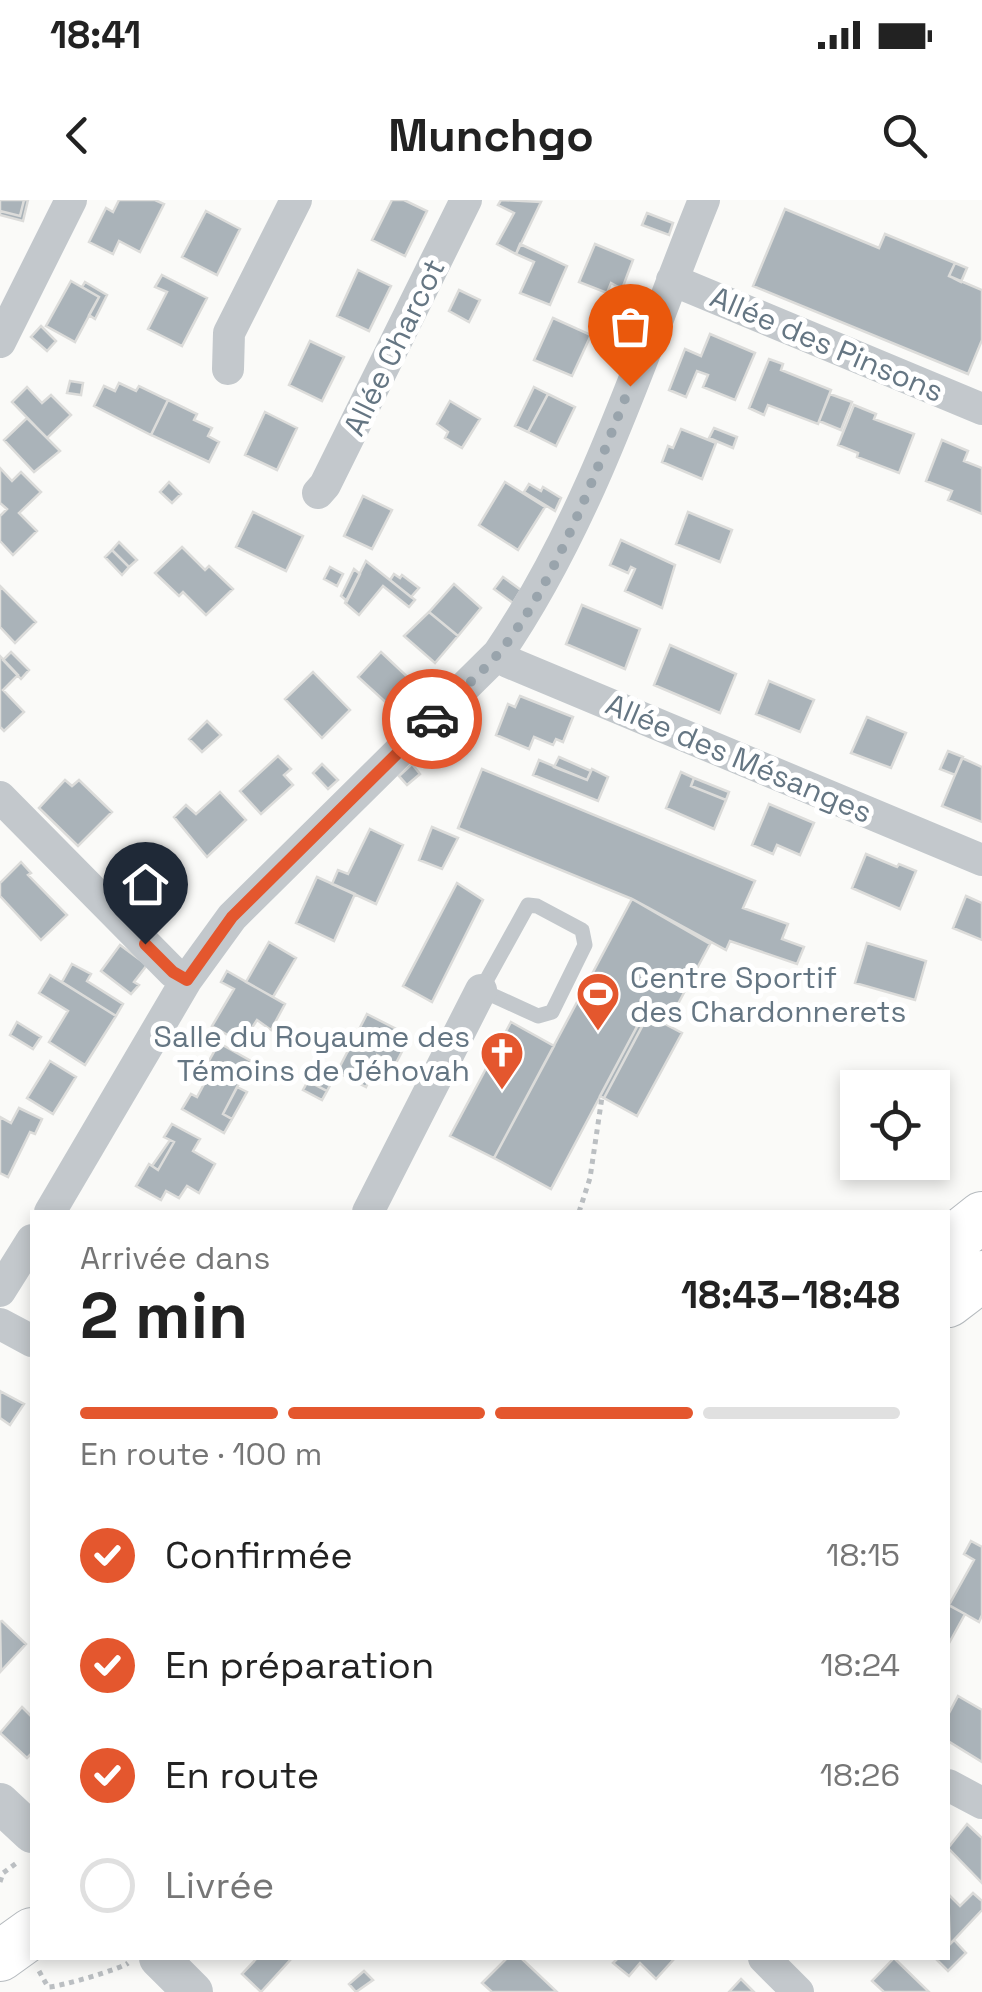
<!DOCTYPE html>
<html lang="fr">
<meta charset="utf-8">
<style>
:root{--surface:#fff;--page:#f2f2f2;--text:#222;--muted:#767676;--line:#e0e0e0;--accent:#e4572e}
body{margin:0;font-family:"Space Grotesk",sans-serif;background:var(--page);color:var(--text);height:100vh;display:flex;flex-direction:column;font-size:38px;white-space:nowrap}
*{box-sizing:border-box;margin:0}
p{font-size:32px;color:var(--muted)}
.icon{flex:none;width:55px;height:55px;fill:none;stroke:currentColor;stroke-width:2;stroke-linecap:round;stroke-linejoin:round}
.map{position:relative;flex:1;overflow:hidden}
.sheet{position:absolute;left:30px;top:1010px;width:920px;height:750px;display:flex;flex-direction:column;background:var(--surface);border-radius:0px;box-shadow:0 5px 15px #0003}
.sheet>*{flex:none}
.tools{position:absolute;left:840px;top:870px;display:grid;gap:20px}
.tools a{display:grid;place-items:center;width:110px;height:110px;border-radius:0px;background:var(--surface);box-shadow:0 5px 15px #0003;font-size:50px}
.pin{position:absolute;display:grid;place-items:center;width:85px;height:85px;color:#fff;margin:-102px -42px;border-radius:50% 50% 50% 0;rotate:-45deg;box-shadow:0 0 10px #0007}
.pin .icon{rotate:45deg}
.courier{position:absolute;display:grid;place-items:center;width:100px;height:100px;margin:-50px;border:8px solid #e4572e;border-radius:50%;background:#fff;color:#222;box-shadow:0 2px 12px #0007}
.head em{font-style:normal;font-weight:800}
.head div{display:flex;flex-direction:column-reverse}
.head{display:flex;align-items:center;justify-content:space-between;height:170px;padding:0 50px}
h1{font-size:65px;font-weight:800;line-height:75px}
.bar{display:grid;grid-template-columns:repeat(4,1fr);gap:15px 10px;align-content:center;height:120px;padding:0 50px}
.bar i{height:12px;border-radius:8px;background:var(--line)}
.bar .current{background:var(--accent)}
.bar p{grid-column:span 4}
ol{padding:0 50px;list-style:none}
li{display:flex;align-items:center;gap:30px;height:110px}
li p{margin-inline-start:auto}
li .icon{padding:10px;border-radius:50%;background:var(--accent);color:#fff;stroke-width:4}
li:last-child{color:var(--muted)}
li i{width:55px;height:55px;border:5px solid var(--line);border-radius:50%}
.status{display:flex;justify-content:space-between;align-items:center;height:70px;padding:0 50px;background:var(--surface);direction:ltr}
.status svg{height:28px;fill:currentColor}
header{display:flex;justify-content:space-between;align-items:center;height:130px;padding:0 50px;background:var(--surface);font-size:45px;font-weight:800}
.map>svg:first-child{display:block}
.building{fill:#aab3b9;stroke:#dcdcda;stroke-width:2.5}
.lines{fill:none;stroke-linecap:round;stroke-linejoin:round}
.primary-casing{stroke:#b5babe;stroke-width:52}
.path{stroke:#bbbfc2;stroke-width:5;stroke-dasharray:5 5;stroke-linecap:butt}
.service{stroke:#c3c8cc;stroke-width:15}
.minor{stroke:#c3c8cc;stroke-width:32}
.tertiary{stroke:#c3c8cc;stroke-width:40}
.primary{stroke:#fff;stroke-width:50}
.done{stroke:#99a4ac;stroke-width:10;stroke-dasharray:0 18}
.route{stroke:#e4572e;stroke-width:12}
.labels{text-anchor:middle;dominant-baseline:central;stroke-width:10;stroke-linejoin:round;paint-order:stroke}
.street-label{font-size:30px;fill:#657683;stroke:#fff}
.poi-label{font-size:30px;fill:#657683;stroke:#fff;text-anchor:start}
</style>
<div class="status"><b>18:41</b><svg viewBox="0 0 49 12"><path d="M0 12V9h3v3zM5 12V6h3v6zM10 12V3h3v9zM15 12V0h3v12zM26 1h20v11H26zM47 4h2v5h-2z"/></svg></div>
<header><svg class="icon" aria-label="back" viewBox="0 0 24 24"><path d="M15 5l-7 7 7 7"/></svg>Munchgo<svg class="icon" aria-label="search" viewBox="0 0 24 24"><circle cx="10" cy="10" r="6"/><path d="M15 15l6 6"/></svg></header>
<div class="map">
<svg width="982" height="1792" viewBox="0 0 982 1792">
<rect width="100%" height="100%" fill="#fafaf8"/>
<path class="building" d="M0 0H24L20 16 0 11Z
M24 0H28L23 21 0 15V11L20 16Z
M119 0H155L164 4 140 52 119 41 113 54 89 42 106 8 113 12Z
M392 0H404L427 11 405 56 372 40Z
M501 0 541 2 516 54 497 44 514 13 498 5Z
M785 9 879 48 885 34 955 63 949 76 982 90V140L968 174 753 86Z
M206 11 240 29 217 75 182 57Z
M647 13 673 23 669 35 642 25Z
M520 44 567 66 550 105 520 93 534 62 516 54Z
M595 44 633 60 622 89 611 83 607 93 579 82Z
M955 63 967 68 961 82 949 76Z
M358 70 391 86 369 131 337 116Z
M162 75 207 98 182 146 148 129 167 92 155 87Z
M71 81 99 97 75 142 46 126Z
M85 82 107 95 95 119 89 115 99 97 82 87Z
M459 90 480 100 469 122 449 111Z
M613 117 633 125 628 137 608 129Z
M553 118 591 135 572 176 534 160Z
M41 126 56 141 47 151 31 137Z
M710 134 755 153 735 200 703 187 708 175 697 171 686 197 669 190 685 149 701 156Z
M310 141 344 157 322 201 289 185Z
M769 159 783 164 781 170 831 190 818 224 768 205 764 215 749 208Z
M70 181 83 183 81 195 67 193Z
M119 183 136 191 139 186 168 200 151 235 94 206 104 186 115 191Z
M27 187 42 203 51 195 71 215 47 238 12 202Z
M534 187 548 194 528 232 515 226Z
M548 194 575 207 556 246 528 232Z
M830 194 852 202 841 230 819 221Z
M168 200 197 214 194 220 212 228 208 236 219 242 209 262 151 235Z
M450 201 480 219 462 248 445 238 448 232 437 224Z
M854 205 876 214 874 219 914 234 899 273 857 257 858 253 838 245Z
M265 212 297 228 277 270 245 255Z
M27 218 60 251 34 272 4 240Z
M714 228 737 237 733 248 709 238Z
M681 229 716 243 702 279 662 262 668 246 673 248Z
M942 240 968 251 964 261 982 268V314L948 300 952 291 926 281Z
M0 268 12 281 21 272 41 292 19 313 37 331 13 355 0 341V316L7 309 0 303Z
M169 282 181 294 172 303 160 292Z
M505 282 545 307 518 350 479 325Z
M529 284 541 291 543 287 561 298 555 311 524 292Z
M363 296 392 310 372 349 344 336Z
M253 312 303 336 286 371 236 347Z
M688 312 732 330 720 362 676 344Z
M621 340 675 365 662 408 625 391 635 369 631 367 628 373 610 365Z
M119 342 137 360 129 367 112 350Z
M182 347 205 370 209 366 233 389 206 415 183 392 179 396 155 373Z
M112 350 129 367 122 375 105 357Z
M366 361 415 400 409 407 383 386 359 415 345 403Z
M330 367 343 374 337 386 324 379Z
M354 369 360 374 347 401 341 396Z
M394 374 400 378 402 375 419 388 411 397 390 380Z
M503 377 521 390 513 403 494 389Z
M454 384 481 408 458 436 429 412Z
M0 386 36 422 15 443 0 427Z
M582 405 640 429 625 469 566 444Z
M429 412 458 436 435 463 404 436Z
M670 445 736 474 720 513 654 485Z
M11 452 29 470 21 479 3 460Z
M381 452 415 484 392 508 358 477Z
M0 456 18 475 3 490 24 512 4 531 0 527Z
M313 472 350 510 322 538 285 499Z
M769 481 814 500 800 532 756 514Z
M520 496 573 517 563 542 556 539 553 545 534 537 529 549 496 535 508 504 515 507Z
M867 517 906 533 891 568 851 553Z
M207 521 221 535 202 552 189 539Z
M948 551 963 557 955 575 940 569Z
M278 556 291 569 284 575 293 585 261 614 240 591Z
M559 557 591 571 587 580 554 567Z
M962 558 982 567V622L942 606Z
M539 560 587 580 592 569 608 577 598 601 533 575Z
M322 564 338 580 328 589 313 573Z
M412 564 420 574 407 585 399 576Z
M482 569 755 681 743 708 788 724 782 739 804 747 797 764 730 741 726 750 632 699 458 628Z
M681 572 694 578 691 586 726 600 714 629 666 608Z
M694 578 729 592 726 600 691 586Z
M65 580 72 586 79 580 112 612 78 646 39 608Z
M220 592 246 620 207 657 174 617 186 605 196 614Z
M769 604 814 623 800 655 777 645 773 654 752 645Z
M432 627 458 638 442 669 419 660Z
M370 629 403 645 376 704 332 684 338 670 348 674Z
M866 654 897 667 899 664 916 671 900 709 852 688Z
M21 662 31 673 28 675 67 715 41 740 0 696V683Z
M317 677 355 694 334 741 296 723Z
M457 683 483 700 432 802 403 786Z
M966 696 982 703V740L953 728Z
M632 699 710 744 671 817 649 804 551 989 494 958Z
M269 742 296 758 273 797 246 782Z
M867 743 926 761 915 800 855 783Z
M120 745 147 765 134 782 139 785 131 794 101 771Z
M72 764 91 774 87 781 123 804 116 816 62 782Z
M227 771 285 804 271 830 257 820 242 843 212 826 234 789 221 782Z
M50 775 116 816 85 865 49 842 68 811 39 793Z
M649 804 653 806 604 898 600 896Z
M367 814 410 836 395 865 377 855 373 864 376 866 366 887 337 872Z
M648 815 682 833 637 916 604 898Z
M17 822 41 837 33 849 10 835Z
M511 822 554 846 494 958 450 936Z
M332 831 352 842 348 851 326 841Z
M219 843 251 861 223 914 232 919 224 933 182 909 191 894 197 897 211 871 205 868Z
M50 861 76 877 53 914 27 898Z
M317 867 335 876 327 891 308 881Z
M308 881 327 891 322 900 303 890Z
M237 887 247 892 232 919 223 914Z
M19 908 42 919 35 934 30 932 8 977 0 973V917L11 923Z
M172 924 200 939 193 951 215 964 199 993 187 986 179 998 166 991 161 1000 136 986 149 964 158 970 174 942 164 937Z
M170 940 174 942 158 970 152 966Z
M0 1191 24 1204 10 1225 0 1218Z
M971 1341 982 1347V1415L979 1422 949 1405 974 1360 964 1354Z
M948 1405 965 1414 948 1445Z
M2 1421 26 1444 1 1471 0 1422Z
M958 1496 982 1510V1562L948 1541V1515Z
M22 1507 32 1517V1553L27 1558 0 1533Z
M967 1624 982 1638V1683L948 1648Z
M973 1693 982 1701V1710L950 1744 948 1694 960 1706Z
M954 1740 966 1753 948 1771 936 1759 948 1758V1746Z
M257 1758H292L261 1792 242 1774Z
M507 1758H521L557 1792H492L482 1783Z
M618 1758H675L656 1779 640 1763 629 1776 613 1763Z
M894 1758 929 1792H884L872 1781Z
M364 1771 373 1780 356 1792 349 1784Z
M741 1779 754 1792H729Z"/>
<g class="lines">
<defs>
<path id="primary" d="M948 1044 982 1017
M948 1102 982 1076
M0 1756 32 1733"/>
</defs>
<use href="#primary" class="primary-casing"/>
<path class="path" d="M579 1012 590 978 602 897
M0 1682 3 1673 18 1662
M39 1771 48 1787C59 1787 121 1769 128 1763"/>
<path class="service" d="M528 705 537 706 582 730 585 745 552 812 538 816 481 790Z"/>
<path class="minor" d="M672 80 982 209
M0 142 71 0
M228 169 229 133 296 0
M318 293 325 285 466 0
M498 454 508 462 982 660
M0 597 173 772 187 779
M50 1012 187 779 232 717 498 454C592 317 642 153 704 0
M368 1012 481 790
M0 1091 32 1040
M0 1124 32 1141
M948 1585 982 1603
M764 1758 798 1792"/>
<path class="tertiary" d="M0 1603 32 1633
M159 1758 193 1792"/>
<use href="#primary" class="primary"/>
</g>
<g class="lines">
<path class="done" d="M432 519C453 497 478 477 498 454 556 384 596 271 630 186"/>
<path class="route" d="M145 744 173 772 187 780 232 717 432 519"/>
</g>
<defs>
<symbol id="stadium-pin" viewBox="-11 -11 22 30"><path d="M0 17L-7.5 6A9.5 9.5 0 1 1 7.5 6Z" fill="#e4572e" stroke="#fff"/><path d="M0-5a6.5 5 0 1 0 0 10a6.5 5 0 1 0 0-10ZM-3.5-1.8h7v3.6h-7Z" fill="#fff"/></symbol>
<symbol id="church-pin" viewBox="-11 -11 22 30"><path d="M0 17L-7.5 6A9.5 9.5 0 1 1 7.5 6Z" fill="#e4572e" stroke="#fff"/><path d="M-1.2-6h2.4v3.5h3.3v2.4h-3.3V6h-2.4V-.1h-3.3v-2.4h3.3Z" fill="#fff"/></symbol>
</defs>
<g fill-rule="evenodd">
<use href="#stadium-pin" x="573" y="769" width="50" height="68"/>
<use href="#church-pin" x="477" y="828" width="50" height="68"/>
</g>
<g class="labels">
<g class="street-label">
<text transform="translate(827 144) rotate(23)">Allée des Pinsons</text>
<text transform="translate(394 147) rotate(-64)">Allée Charcot</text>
<text transform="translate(739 558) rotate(23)">Allée des Mésanges</text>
</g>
<g class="poi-label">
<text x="630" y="777">Centre Sportif<tspan x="630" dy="34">des Chardonnerets</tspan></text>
<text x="470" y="836" text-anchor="end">Salle du Royaume des<tspan x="470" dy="34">Témoins de Jéhovah</tspan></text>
</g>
</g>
</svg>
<div class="tools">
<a><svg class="icon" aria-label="locate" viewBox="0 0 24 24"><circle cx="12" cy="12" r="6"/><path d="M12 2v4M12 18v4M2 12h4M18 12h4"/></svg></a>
</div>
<div class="pin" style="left:630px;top:186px;background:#ea580c"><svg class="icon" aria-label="bag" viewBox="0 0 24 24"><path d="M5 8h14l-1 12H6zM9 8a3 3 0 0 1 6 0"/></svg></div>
<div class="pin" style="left:145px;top:744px;background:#1f2937"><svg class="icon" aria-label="home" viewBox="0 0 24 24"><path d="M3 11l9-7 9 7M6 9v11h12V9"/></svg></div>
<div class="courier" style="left:432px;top:519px"><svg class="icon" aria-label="car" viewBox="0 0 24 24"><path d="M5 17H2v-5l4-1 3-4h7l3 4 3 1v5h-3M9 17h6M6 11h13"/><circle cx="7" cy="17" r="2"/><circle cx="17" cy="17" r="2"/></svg></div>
<section class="sheet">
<div class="head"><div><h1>2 min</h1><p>Arrivée dans</p></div><em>18:43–18:48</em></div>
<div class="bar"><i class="current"></i><i class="current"></i><i class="current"></i><i></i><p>En route · 100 m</p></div>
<ol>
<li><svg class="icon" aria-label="check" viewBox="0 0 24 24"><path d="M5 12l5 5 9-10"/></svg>Confirmée<p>18:15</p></li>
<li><svg class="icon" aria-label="check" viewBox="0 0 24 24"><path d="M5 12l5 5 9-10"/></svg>En préparation<p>18:24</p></li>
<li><svg class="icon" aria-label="check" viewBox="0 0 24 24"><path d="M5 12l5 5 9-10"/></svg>En route<p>18:26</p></li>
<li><i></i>Livrée</li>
</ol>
</section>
</div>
